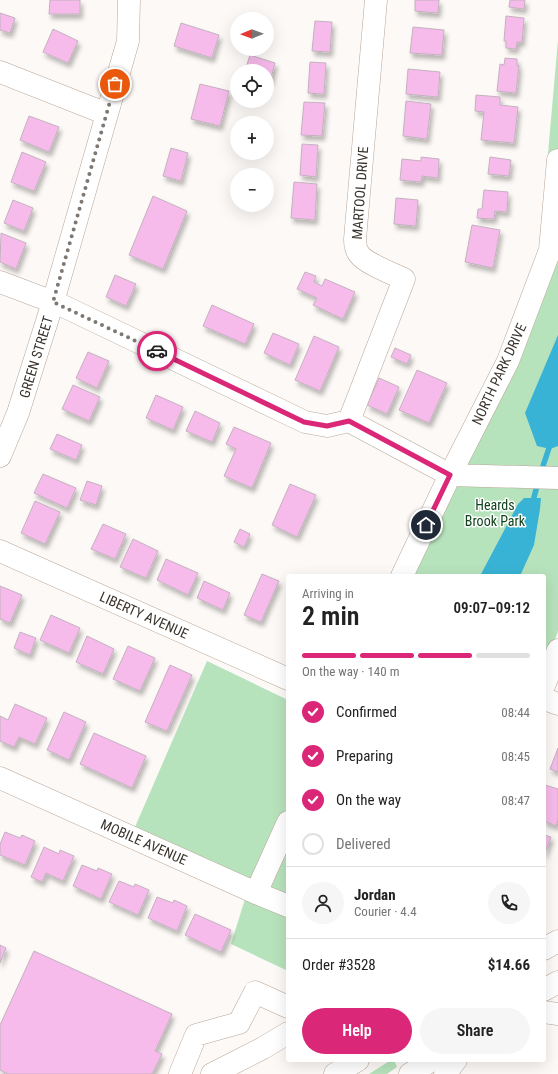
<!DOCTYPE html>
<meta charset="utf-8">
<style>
:root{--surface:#fff;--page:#f6f6f6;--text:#222;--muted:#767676;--line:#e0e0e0;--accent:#db2777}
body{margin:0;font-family:"Roboto Condensed",sans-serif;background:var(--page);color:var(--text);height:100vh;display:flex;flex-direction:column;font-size:15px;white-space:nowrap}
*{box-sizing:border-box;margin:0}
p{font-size:13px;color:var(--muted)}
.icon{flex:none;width:22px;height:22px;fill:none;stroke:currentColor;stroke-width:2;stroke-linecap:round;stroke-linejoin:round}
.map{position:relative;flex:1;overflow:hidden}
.drawer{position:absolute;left:286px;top:574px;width:260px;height:488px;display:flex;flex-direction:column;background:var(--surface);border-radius:4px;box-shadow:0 4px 16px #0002}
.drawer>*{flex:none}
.needle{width:26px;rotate:269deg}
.tools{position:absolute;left:230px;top:12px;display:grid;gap:8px}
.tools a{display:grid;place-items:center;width:44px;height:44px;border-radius:50%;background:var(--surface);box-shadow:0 4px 16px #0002;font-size:20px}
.pin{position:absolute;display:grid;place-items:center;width:34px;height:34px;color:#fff;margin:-17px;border:2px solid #fff;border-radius:50%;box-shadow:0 1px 4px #0007}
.courier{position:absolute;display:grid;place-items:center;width:40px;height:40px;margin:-20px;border:3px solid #db2777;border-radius:50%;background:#fff;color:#222;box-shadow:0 1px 5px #0007}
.summary em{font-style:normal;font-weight:600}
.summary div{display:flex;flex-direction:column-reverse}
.summary{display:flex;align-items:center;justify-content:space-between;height:68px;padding:0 16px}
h1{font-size:26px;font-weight:600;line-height:30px}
.bar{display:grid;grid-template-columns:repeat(4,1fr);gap:6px 4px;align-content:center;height:48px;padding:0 16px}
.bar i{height:5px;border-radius:3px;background:var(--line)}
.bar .current{background:var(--accent)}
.bar p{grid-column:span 4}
.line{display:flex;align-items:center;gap:10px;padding:0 16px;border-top:1px solid var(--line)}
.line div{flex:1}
.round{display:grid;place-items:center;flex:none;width:42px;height:42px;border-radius:21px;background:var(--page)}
ol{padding:0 16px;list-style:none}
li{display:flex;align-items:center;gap:12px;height:44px}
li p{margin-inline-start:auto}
li .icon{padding:4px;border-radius:50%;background:var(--accent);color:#fff;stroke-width:4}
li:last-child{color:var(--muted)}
li i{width:22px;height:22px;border:2px solid var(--line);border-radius:50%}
.cta{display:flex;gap:8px;margin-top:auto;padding:8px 16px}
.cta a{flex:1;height:46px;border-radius:24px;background:var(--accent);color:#fff;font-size:16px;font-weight:600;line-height:46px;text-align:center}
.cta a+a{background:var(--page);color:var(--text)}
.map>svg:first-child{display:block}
.green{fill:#b7e3bc}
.water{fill:#39b3d5}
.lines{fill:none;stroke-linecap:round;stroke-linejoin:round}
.stream{stroke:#39b3d5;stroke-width:5.5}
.building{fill:#f7bbeb;stroke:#c3b1bf;filter:url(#shadow)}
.minor-casing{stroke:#b8a698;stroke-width:23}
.highway-casing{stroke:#b8a698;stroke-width:23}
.minor{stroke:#fff;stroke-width:22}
.highway{stroke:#fff;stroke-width:22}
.done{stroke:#7e7873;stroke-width:4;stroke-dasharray:0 7.2}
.route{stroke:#db2777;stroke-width:5}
.labels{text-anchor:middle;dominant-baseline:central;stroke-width:3;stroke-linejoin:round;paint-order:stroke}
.street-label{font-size:14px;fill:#3a332d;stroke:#fff}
.park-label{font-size:14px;fill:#0e431b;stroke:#fff}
</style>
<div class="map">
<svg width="558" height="1074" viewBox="0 0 558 1074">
<defs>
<filter id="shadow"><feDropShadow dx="2.5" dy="4.5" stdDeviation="2" flood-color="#0004"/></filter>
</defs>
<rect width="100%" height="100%" fill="#fdf9f6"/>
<path class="green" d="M558 40V631L544 672V576H394L537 278Z
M207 661 288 700V971L231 944 250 883 135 827Z
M391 1060H394L397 1067 387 1074H369Z"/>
<path class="water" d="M558 335V446L550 449 537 446 525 413Z
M524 498H541L540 509 534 545 520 576H480L518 504Z"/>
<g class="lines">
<path class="stream" d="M541 472 551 442
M532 505 538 482"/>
</g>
<path class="building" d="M50 0H80V14H49Z
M415 0H439L438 13 415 11Z
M510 0H525L524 9 509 7Z
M0 13 15 18 10 33 0 30Z
M506 16 524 18 522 42H517L516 49 506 48V41H504Z
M315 21 332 22 330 52 312 51Z
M181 23 219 35 212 58 174 46Z
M413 27 444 30 442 55 410 53Z
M53 29 78 41 68 63 43 52Z
M250 55 275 63 270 82 267 81V71H245Z
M505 58 517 59V66H519L516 93 497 91 500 64 504 65Z
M310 62 326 63 324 94 308 93Z
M408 69 440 72 438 97 406 94Z
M200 84 229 91 220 126 191 119Z
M476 95 500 97V105L518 107 514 143 481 140 484 112 475 111Z
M406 101 431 104 427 139 403 136Z
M304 102 325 103 322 136 301 135Z
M29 116 59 127 49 152 20 140Z
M302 144 318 145 316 177 300 175Z
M171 148 188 153 181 181 163 176Z
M22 152 46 162 34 191 11 182Z
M421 157 439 159 438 178 422 176 421 182 400 180 402 159 421 161Z
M490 157 511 160 509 176 488 174Z
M294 182 317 184 315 220 291 218Z
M484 190 508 192 507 212 495 211 494 219 477 218 478 209H482Z
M153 196 187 211 163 269 129 255Z
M396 198 418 200 416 226 394 224Z
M13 200 33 208 24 231 4 223Z
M472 225 500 230 493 268 465 262Z
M1 233 26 243 16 269 0 262Z
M305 272 316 276 314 282 322 286 325 279 355 292 343 319 313 305 317 298 297 289Z
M115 275 136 284 126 306 106 297Z
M212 305 254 324 245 344 203 326Z
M273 333 299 344 290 365 264 353Z
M314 336 339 347 320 391 295 380Z
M395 348 411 355 407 364 391 357Z
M88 352 109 361 97 388 76 378Z
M417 370 447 383 429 423 399 410Z
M379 378 399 387 387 414 367 405Z
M73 385 100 397 89 421 62 409Z
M156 395 183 407 173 430 146 418Z
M195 411 220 423 212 442 186 431Z
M234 427 271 443 252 488 224 476 236 449 226 444Z
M57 434 82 445 76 460 50 449Z
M43 474 76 488 67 508 34 493Z
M87 481 102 486 96 505 80 500Z
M290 484 316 495 297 537 272 525Z
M35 501 60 512 45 544 21 533Z
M103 524 126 534 115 559 91 549Z
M240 529 250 534 244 547 234 542Z
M133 539 158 551 146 578 120 567Z
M166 559 198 573 188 595 157 580Z
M262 574 279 581 261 622 244 615Z
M204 581 230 593 223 610 197 598Z
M0 586 22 595 10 623 0 619Z
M51 615 80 628 69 653 40 640Z
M20 632 36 638 30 655 14 648Z
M87 636 114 649 103 674 76 662Z
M128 646 155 658 140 691 113 679Z
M170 665 192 675 167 731 145 722Z
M15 704 47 718 35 744 19 737 14 747 0 741V716L8 720Z
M64 712 86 722 69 760 47 750Z
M94 733 146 756 132 788 80 764Z
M558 748V772L550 769Z
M545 785 558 789V820L556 826 544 821V788Z
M5 832 20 838 22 835 35 841 25 865 0 855V844Z
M544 835 551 837 544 855Z
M44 847 59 854 60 850 74 856 63 881 46 873 42 882 31 877Z
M82 865 97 871 98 868 112 874 101 899 73 886Z
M119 881 134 887 135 884 149 890 138 915 109 902Z
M157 897 173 903 174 900 187 906 177 931 148 918Z
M195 914 231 930 221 952 185 935Z
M0 945 6 948 0 963Z
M34 951 172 1014 155 1051 162 1054 152 1074H8L0 1070V1025Z"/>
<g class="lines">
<defs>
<path id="minor" d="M0 72 107 114
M0 282 61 305 305 422 327 426 349 421 450 475 558 478
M349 421 404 279C393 274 365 263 359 254 356 250 355 244 355 239L376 0
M0 456 18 413 53 302 128 41 129 0
M0 551 288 679
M402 576 450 475 508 361 550 250 558 160
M544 686 558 650
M544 699 558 704
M0 778 256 893 288 906
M256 893 288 822
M544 1012 558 1014
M180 1074 196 1035 239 1023 255 992 288 1007
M212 1074 263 1048 288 1033
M445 1074 456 1060"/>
<path id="highway" d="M544 949 558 941
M544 990 558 982
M335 1074 358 1060
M410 1074 432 1060"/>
</defs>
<use href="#minor" class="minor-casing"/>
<use href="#highway" class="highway-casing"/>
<use href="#minor" class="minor"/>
<use href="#highway" class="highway"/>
</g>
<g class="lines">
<path class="done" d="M115 84 53 302 157 351"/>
<path class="route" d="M157 351 304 422 327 426 349 421 450 475 426 525"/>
</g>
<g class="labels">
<g class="street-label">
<text transform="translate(360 193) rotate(-86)">MARTOOL DRIVE</text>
<text transform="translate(36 357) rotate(-73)">GREEN STREET</text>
<text transform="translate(499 374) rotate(-65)">NORTH PARK DRIVE</text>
<text transform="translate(144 615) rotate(24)">LIBERTY AVENUE</text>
<text transform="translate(144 842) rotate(24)">MOBILE AVENUE</text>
</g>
<g class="park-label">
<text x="495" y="505">Heards<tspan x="495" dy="16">Brook Park</tspan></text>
</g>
</g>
</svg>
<div class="tools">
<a><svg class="needle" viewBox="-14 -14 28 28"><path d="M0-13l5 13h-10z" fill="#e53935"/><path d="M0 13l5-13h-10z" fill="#767676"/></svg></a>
<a><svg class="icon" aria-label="locate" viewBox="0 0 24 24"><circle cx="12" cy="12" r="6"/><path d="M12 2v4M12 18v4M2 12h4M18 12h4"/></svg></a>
<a>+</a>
<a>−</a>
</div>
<div class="pin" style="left:115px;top:84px;background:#ea580c"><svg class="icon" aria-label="bag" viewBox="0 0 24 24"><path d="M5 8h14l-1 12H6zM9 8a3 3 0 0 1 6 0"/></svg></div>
<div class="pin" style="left:426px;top:525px;background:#1f2937"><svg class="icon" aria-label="home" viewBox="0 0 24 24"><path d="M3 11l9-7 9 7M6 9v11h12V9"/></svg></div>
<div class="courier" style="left:157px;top:351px"><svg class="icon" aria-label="car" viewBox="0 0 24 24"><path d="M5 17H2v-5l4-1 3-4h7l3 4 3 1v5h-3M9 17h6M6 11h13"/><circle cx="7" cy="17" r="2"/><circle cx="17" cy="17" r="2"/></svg></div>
<section class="drawer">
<div class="summary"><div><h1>2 min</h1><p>Arriving in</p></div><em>09:07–09:12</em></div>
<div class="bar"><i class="current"></i><i class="current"></i><i class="current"></i><i></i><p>On the way · 140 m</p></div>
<ol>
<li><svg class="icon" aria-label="check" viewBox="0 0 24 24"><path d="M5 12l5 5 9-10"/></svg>Confirmed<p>08:44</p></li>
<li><svg class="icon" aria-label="check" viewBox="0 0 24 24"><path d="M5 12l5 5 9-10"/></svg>Preparing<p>08:45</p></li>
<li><svg class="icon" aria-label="check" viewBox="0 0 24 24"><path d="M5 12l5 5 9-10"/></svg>On the way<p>08:47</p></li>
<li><i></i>Delivered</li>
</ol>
<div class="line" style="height:72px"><a class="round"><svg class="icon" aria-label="person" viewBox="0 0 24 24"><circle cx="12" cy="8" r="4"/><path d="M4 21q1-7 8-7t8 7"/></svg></a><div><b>Jordan</b><p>Courier · 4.4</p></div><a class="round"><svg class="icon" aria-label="phone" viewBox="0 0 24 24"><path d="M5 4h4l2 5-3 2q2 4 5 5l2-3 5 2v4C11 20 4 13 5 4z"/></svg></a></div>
<div class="line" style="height:52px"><div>Order #3528</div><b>$14.66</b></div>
<div class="cta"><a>Help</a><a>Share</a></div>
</section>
</div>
